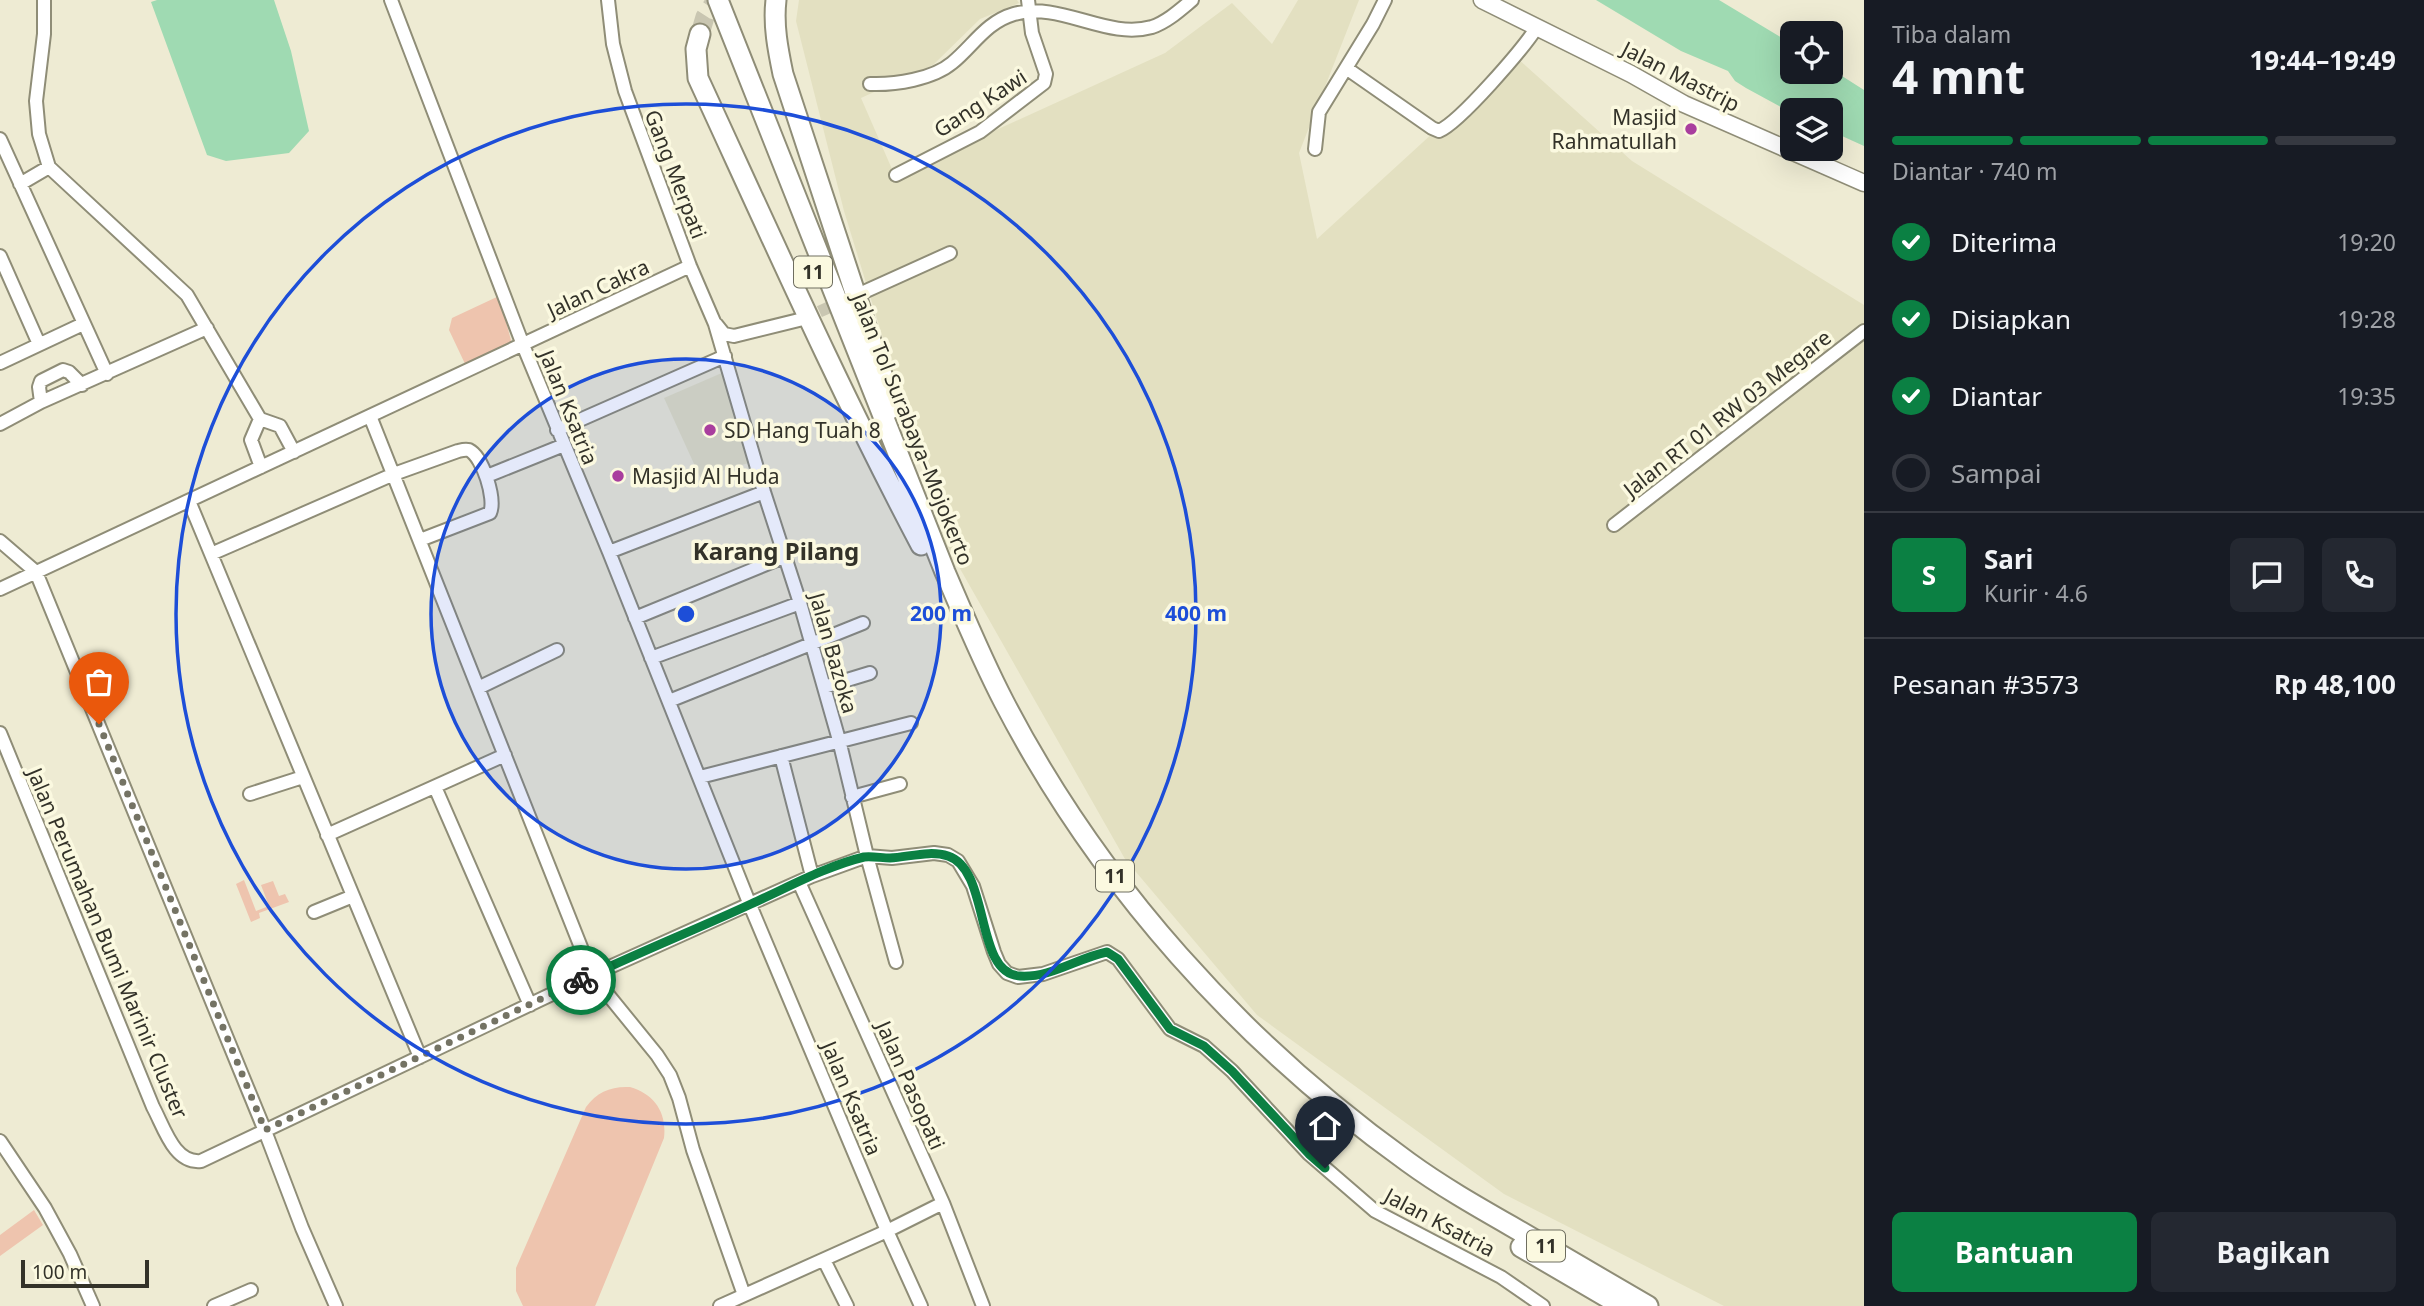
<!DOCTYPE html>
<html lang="id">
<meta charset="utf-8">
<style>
:root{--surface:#171b24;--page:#242831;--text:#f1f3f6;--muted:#9ea1a6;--line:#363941;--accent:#0b8043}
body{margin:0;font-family:"Noto Sans",sans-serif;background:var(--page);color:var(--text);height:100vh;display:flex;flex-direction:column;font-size:26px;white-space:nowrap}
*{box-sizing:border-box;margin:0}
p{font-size:23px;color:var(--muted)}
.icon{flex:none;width:38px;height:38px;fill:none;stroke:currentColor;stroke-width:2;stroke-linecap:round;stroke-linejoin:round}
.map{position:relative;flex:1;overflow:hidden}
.drawer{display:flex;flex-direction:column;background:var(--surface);width:560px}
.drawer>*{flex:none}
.fabs{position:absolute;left:1780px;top:21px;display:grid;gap:14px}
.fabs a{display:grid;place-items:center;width:63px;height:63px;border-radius:10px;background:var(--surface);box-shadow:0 7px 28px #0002;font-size:35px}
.scale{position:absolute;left:21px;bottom:18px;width:128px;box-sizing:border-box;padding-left:7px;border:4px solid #333229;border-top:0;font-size:19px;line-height:24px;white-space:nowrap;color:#333229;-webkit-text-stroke:5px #fbf9e0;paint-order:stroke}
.pin{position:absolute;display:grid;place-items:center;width:60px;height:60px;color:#fff;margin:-72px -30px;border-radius:50% 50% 50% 0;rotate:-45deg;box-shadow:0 0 7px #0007}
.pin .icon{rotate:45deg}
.courier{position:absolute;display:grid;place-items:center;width:70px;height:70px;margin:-35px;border:5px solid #0b8043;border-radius:50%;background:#fff;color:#222;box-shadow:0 2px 9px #0007}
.summary em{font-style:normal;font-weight:700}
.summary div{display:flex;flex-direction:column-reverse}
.summary{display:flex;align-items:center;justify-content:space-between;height:119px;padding:0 28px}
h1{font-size:46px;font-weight:700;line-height:52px}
.bar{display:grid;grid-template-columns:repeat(4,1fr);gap:10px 7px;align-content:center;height:84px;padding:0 28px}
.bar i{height:9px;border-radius:5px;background:var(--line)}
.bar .on{background:var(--accent)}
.bar p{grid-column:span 4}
.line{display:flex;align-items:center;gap:18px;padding:0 28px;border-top:2px solid var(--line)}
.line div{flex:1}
.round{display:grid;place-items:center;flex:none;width:74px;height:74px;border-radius:10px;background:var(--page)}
ol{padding:0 28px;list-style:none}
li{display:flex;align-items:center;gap:21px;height:77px}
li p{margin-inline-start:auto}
li .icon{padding:7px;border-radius:50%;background:var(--accent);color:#fff;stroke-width:4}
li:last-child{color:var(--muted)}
li i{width:38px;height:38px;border:4px solid var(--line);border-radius:50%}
.primary-button{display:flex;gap:14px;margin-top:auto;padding:14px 28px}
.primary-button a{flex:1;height:80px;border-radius:10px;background:var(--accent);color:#fff;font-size:28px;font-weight:700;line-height:80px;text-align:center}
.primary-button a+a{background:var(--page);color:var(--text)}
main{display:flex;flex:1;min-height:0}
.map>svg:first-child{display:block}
.built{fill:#e3e0c1}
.green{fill:#eec4ae}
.water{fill:#9fdab2}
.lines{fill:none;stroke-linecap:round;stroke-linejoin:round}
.minor-tunnel{stroke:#c9c6b1;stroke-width:12;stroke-dasharray:12 6;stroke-linecap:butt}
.highway-tunnel{stroke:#c9c6b1;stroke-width:19;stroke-dasharray:19 10;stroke-linecap:butt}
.minor-casing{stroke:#8f8d77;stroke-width:16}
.major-casing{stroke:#8f8d77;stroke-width:19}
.highway-casing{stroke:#8f8d77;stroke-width:23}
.minor{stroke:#fff;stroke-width:12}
.major{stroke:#fff;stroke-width:16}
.highway{stroke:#fff;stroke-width:19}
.done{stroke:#747364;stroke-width:7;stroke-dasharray:0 12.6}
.route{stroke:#0b8043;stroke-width:9}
.ring{fill:none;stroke:#1d4ed8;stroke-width:3.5}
.poi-dot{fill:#a93e9e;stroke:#fbf9e0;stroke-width:2.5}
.labels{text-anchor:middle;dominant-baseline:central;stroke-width:7;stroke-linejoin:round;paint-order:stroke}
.shield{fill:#fbf9e0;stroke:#6f6e60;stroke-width:2}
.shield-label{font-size:19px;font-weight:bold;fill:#333229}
.street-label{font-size:21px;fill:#333229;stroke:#fbf9e0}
.poi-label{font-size:21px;fill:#333229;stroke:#fbf9e0;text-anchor:start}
.quarter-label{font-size:24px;font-weight:bold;fill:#333229;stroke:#fbf9e0}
.centre{fill:#1d4ed8;stroke:#fbf9e0;stroke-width:3.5}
.ring-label{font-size:21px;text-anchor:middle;font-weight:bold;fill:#1d4ed8;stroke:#fbf9e0;stroke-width:7;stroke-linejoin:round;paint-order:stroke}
</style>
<main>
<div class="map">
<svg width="1864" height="1306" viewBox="0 0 1864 1306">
<rect width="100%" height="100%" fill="#eeebd3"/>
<path class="built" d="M799 0H1017L1019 3 980 19 933 65 861 98 895 176 1165 53 1232 3 1272 44 1298 0H1359L1299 153 1317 239 1516 57 1632 161 1864 305V1306H1724L1504 1194 1257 1015 1125 859 946 544 844 211 796 21Z
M724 372 752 462 700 477 664 398Z"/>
<path class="green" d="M499 296 512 344 467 368 449 330 452 318Z
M244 880 256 911 269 906 261 885 273 881 279 896 285 894 289 902 259 913 260 918 251 922 236 884Z
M630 1087C654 1094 667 1112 664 1138L596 1304 595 1306H523L516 1291V1268L586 1107C597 1092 611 1086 630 1087Z
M34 1210 43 1225 0 1256V1235Z"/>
<path class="water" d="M157 0H274L291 51 309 131 289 153 226 161 207 155 151 2Z
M1596 0H1719L1792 44V72H1830L1831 69 1864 90V146L1831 131 1830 110H1792V113L1746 88 1735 81 1728 71 1681 51Z"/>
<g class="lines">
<path class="minor-tunnel" d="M803 319 843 301"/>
<path class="highway-tunnel" d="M700 34 705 17 716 0"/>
<defs>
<path id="minor" d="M44 0V34L36 101 39 134 49 167 187 295 260 419 280 426 294 452
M391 0 523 345 609 552 750 905 887 1231 921 1306
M608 0 613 44 625 91 690 266 715 324 764 492 800 603 839 740 867 856 896 962
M1346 68 1432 128 1439 131C1460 122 1523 49 1537 27
M870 84C895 85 933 79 952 63 973 46 986 22 1014 14 1061 1 1106 40 1152 27 1167 22 1180 10 1192 0
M0 139 107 374
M1315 149 1319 112 1373 24 1385 0
M896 175 980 132 1044 83 1046 74 1032 33 1028 0
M20 184 49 167
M0 256 39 344
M866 291 950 253
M716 324 724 334 734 336 803 319
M0 363 83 324
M41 402 39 387 41 381 63 370 69 372 82 385
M370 416 592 975 657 1055 670 1075 679 1098 693 1150 744 1295
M260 419 251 440 261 467
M0 424 41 402 207 328
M557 430 725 356
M487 476 564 445
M189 501 420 1057
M1614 525 1864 331
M0 541 36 572 265 1131 302 1228 336 1306
M609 552 764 492
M211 554 394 474 458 451C462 450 465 449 469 450 483 457 496 499 490 513L420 540
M0 589 690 266
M635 618 786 556
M651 658 800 603
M824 687 870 673
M478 688 557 650
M669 701 863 623
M0 733 153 1107C164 1127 174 1164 201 1161L592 975 812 876 867 856 892 858 934 853 948 855 958 861 973 886 994 952 999 964 1007 973 1018 977 1043 974 1107 952 1118 959 1170 1029 1204 1046 1232 1071 1309 1154 1375 1211 1501 1277 1543 1306
M781 756 812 876
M700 777 911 723
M435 787 530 1005
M250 794 303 777
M852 797 900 784
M327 835 505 755
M799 882 943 1203 983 1306
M314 912 353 896
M0 1141 45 1208 70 1254 93 1306
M824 1260 847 1306
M214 1306 251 1290
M720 1306 887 1231 943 1203"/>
<path id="major" d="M1482 0 1631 74 1684 104 1864 183"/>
<path id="highway" d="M718 0 945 572C964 616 982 660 1004 702 1099 885 1241 1042 1408 1162 1441 1186 1476 1206 1511 1226 1557 1253 1602 1279 1648 1306
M776 0C773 25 778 50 783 74L893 408
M700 34 696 49 698 78C770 234 840 392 921 545
M1521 1247 1622 1306"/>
</defs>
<use href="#minor" class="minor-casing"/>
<use href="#major" class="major-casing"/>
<use href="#highway" class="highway-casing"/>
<use href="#minor" class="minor"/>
<use href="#major" class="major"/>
<use href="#highway" class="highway"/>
</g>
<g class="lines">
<path class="done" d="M99 724 265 1130 581 980"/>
<path class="route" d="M581 980C637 953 695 930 751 904 787 888 826 866 864 857 872 856 882 858 890 858 909 857 930 850 948 856 991 870 974 974 1020 976 1051 978 1077 958 1107 952L1118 959 1170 1029 1204 1046 1232 1071 1309 1154 1325 1168"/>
</g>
<circle cx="686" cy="614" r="255" fill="#1d4ed8" fill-opacity=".12"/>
<g class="ring">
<circle cx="686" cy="614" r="255"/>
<circle cx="686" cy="614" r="510"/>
</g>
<g class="poi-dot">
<circle cx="1691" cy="129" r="7"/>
<circle cx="710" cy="430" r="7"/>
<circle cx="618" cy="476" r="7"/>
</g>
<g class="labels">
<g class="shield">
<rect x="794" y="256.5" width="38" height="31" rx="5"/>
<rect x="1096" y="860.5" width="38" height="31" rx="5"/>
<rect x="1527" y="1230.5" width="38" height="31" rx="5"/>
</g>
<g class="shield-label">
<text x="813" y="272">11</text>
<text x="1115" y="876">11</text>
<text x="1546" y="1246">11</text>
</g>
<g class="street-label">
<text transform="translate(1681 76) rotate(27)">Jalan Mastrip</text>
<text transform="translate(980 103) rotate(-33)">Gang Kawi</text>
<text transform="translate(676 174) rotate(69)">Gang Merpati</text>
<text transform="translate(598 288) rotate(-25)">Jalan Cakra</text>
<text transform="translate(569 407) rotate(68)">Jalan Ksatria</text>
<text transform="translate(1727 413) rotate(-38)">Jalan RT 01 RW 03 Megare</text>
<text transform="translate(913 429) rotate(68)">Jalan Tol Surabaya–Mojokerto</text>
<text transform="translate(834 653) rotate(74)">Jalan Bazoka</text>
<text transform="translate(108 943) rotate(67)">Jalan Perumahan Bumi Marinir Cluster</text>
<text transform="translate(911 1085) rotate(66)">Jalan Pasopati</text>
<text transform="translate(852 1098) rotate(67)">Jalan Ksatria</text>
<text transform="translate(1440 1222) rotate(28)">Jalan Ksatria</text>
</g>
<g class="poi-label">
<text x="1677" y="117" text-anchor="end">Masjid<tspan x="1677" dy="24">Rahmatullah</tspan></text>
<text x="724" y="430">SD Hang Tuah 8</text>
<text x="632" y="476">Masjid Al Huda</text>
</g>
<g class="quarter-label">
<text x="776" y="550">Karang Pilang</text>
</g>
</g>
<circle cx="686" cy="614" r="10" class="centre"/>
<g class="ring-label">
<text x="941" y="621">200 m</text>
<text x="1196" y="621">400 m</text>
</g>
</svg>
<div class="fabs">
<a><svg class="icon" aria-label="locate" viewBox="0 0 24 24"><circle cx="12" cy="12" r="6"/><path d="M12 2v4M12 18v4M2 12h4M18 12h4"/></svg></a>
<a><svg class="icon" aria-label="layers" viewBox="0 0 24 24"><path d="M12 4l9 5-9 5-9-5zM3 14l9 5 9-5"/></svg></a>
</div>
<div class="scale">100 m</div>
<div class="pin" style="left:99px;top:724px;background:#ea580c"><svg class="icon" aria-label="bag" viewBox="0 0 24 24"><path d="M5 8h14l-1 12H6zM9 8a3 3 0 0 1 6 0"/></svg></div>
<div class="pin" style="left:1325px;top:1168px;background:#1f2937"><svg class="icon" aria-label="home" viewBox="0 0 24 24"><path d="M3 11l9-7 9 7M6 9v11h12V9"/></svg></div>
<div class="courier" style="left:581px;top:980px"><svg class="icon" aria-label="bike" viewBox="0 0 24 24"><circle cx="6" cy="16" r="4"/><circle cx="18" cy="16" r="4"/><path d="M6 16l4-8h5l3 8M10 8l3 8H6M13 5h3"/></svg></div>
</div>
<section class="drawer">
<div class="summary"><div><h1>4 mnt</h1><p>Tiba dalam</p></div><em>19:44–19:49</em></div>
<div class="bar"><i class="on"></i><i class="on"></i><i class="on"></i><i></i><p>Diantar · 740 m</p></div>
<ol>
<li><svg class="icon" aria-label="check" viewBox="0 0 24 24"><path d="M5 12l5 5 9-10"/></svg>Diterima<p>19:20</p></li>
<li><svg class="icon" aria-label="check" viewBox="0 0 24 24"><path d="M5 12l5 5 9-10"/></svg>Disiapkan<p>19:28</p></li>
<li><svg class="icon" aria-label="check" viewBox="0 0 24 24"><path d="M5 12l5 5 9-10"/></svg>Diantar<p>19:35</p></li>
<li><i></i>Sampai</li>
</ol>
<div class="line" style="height:126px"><b class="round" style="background:var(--accent);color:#fff">S</b><div><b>Sari</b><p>Kurir · 4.6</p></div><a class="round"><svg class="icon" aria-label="chat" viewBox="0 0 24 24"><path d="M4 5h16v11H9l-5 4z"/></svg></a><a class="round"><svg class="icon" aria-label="phone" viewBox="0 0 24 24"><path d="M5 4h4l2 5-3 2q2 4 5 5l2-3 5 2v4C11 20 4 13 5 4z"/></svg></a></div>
<div class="line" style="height:91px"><div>Pesanan #3573</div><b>Rp 48,100</b></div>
<div class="primary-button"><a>Bantuan</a><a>Bagikan</a></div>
</section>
</main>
